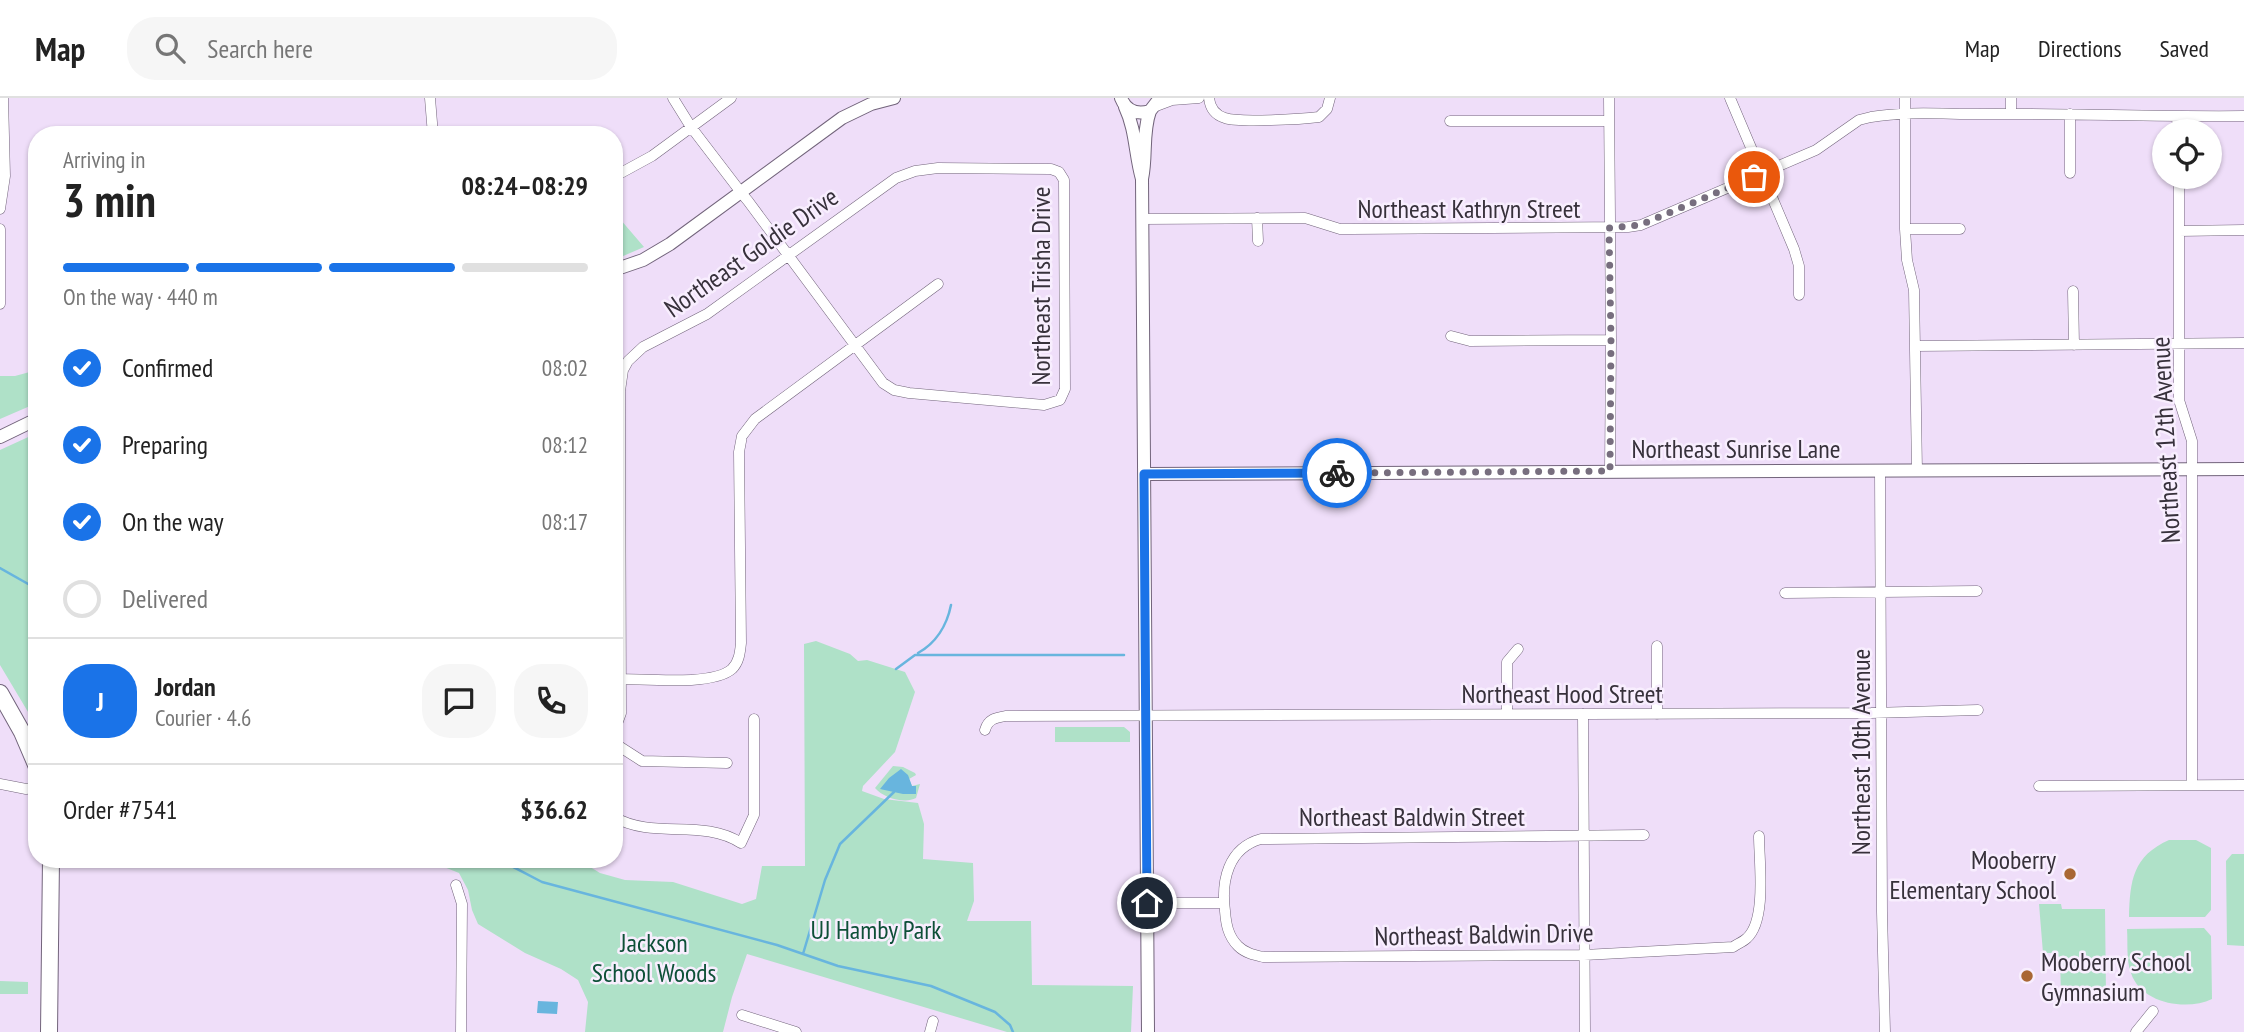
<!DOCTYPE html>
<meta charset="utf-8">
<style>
:root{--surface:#fff;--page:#f6f6f6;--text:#222;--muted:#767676;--line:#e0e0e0;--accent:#1a73e8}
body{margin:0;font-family:"PT Sans Narrow",sans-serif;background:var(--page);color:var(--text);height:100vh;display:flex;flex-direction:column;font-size:26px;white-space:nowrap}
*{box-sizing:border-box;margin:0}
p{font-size:23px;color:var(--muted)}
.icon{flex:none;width:38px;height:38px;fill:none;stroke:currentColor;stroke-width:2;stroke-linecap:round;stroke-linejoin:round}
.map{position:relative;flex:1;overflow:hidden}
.sheet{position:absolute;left:28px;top:28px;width:595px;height:742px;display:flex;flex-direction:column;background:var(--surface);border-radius:28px;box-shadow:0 2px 5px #0004}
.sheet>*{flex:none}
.controls{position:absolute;left:2152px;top:21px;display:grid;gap:14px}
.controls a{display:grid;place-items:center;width:70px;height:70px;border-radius:50%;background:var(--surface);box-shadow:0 2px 5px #0004;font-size:35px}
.pin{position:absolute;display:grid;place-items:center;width:60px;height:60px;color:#fff;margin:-30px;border:4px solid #fff;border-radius:50%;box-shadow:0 2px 7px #0007}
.courier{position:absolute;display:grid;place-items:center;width:70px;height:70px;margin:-35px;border:5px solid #1a73e8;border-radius:50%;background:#fff;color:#222;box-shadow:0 2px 9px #0007}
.summary em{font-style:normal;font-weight:700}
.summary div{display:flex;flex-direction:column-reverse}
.summary{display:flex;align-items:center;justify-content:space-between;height:119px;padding:0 35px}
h1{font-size:46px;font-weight:700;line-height:52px}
.bar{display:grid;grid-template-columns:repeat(4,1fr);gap:10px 7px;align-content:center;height:84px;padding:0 35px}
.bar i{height:9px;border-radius:5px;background:var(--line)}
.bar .current{background:var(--accent)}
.bar p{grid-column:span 4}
.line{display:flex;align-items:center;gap:18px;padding:0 35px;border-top:2px solid var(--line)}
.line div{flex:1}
.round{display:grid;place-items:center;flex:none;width:74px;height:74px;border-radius:28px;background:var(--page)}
ol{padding:0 35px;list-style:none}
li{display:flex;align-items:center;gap:21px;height:77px}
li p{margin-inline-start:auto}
li .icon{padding:7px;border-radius:50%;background:var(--accent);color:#fff;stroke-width:4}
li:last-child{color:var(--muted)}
li i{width:38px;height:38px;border:4px solid var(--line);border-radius:50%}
header{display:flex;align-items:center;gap:42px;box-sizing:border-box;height:98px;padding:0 35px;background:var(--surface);border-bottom:2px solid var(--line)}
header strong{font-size:33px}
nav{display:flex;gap:38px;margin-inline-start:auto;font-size:24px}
.search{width:490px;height:63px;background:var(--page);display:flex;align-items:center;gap:18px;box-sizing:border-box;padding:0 24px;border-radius:28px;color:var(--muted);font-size:26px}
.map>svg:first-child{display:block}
.green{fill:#afe1c8}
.water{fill:#68b5de}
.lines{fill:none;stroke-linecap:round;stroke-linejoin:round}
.stream{stroke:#68b5de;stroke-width:2.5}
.minor-casing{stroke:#72647b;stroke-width:11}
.tertiary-casing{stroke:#72647b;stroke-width:14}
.primary-casing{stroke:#72647b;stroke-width:18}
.minor{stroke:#fff;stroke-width:10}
.tertiary{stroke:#fff;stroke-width:12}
.primary{stroke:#fff;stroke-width:16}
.done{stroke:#776e7e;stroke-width:7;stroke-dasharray:0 12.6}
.route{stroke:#1a73e8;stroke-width:9}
.poi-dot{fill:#a96734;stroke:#f8eefe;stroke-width:2.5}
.labels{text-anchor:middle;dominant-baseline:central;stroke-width:5;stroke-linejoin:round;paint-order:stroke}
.street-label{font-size:26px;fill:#37313b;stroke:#f8eefe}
.poi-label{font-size:26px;fill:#37313b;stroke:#f8eefe;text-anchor:end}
.park-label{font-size:26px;fill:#0e5038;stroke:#f8eefe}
</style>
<header>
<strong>Map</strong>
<div class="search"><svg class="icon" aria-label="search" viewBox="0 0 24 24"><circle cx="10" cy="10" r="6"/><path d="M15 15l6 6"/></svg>Search here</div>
<nav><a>Map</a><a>Directions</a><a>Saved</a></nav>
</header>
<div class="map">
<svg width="2244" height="934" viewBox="0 0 2244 934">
<rect width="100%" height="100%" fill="#efdef9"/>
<path class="green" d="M544 32 548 37H489V35Z
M614 114 644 149 614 162Z
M37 272V305L0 321V278H15Z
M37 335V629L0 567V352Z
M816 543 850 556 858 563 867 562 905 574 915 594 895 654 863 688 862 693 884 701 918 705 924 726 923 761 973 765 974 803 967 823H1031L1032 887 1133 888 1131 934H1007L747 856 732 899 723 934H585L588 904 578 882 561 871 525 855 478 826 472 812 468 792 459 775 439 767 355 765 342 761H577L600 775 625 782 673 784 742 806 756 801 762 768H805L804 546Z
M1055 629H1124L1130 634V644H1055Z
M893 668 903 669 915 675 916 677 909 681 912 688 920 686 916 700C905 706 883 700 875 690Z
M2169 742H2196L2211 750V812L2205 819H2129C2130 782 2133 758 2169 742Z
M2232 756H2244V848L2227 847 2226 763Z
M2039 806H2061L2062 811H2105L2106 898 2061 897 2060 860 2055 855H2043Z
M2204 830 2211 838 2212 901C2187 913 2141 906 2131 875 2126 862 2128 845 2127 831Z
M0 883 28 884V896H0Z"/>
<path class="water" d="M901 671 908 677 912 688H916V696H903L880 691 889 680Z
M538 903 558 904 557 916 537 915Z"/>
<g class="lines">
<path class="stream" d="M0 470 37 491
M918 555C936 545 947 527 951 507
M896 571 915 557H1124
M498 761 542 784 777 847 838 868 931 888 995 914 1010 927 1013 934
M803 856 825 782 840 746 894 694"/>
<defs>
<path id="minor" d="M430 0 433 37
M1209 0C1210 10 1215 17 1225 20 1239 25 1303 21 1319 19L1327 11 1330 0
M1609 0 1611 242 1610 373
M1730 0 1794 151 1799 168V197
M1905 0V131L1907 162 1914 192 1917 373
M1156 8 1172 2 1199 0
M2011 16V0
M2070 16V75
M2177 19 2178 33
M1450 23H1609
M619 76 652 58 731 0
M2179 79V302L2192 343V687
M0 111 5 78 3 0
M1257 120 1258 143
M1142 121 1305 120 1340 131H1351L1628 129 1641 127 1816 52 1859 22 1871 19C1906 13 1943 16 1978 16 2067 15 2155 19 2244 18
M0 131V206
M1905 131H1960
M2179 133 2244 132
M2073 193 2074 247
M1451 238 1470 243 1611 242
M1915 248 2244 245
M1880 373 1882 814 1885 934
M1785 495 1977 493
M1657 548V616
M621 581C646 581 713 588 732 571 739 564 740 555 741 545L739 354 742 338 755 321 938 186
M1507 616V564L1518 551
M1583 616 1585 934
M985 632C988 621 995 620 1006 618L1871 615 1978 612
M614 634 621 615 620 293 623 272 628 263 643 249 707 216 896 80 915 73 938 70 1051 71 1059 74 1064 82 1065 291 1060 302 1044 307 909 295 894 292 883 285 748 103 743 97 691 29 673 0
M614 645 642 663 727 665
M0 686 26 691 37 689
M2039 688 2244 687
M614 719C654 742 702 720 741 745L754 717V621
M1644 737 1261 741C1228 750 1221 783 1225 813 1226 826 1228 838 1238 848 1245 855 1254 857 1263 859L1584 857 1733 849C1737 846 1743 844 1747 840 1767 822 1759 763 1759 738
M456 787 462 806 461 934
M1147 805H1224
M742 917 796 934
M930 934 933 923
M2136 934 2153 913"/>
<path id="tertiary" d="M1121 0C1126 13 1137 17 1150 13L1160 0
M1125 9C1136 32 1135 57 1142 81
M614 172 643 162 670 146 842 20 871 6 894 0
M0 339 37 321
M1144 376 2244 371
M1148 934 1142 81C1147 58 1142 35 1150 13"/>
<path id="primary" d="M0 595 22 634 37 669
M49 934 51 761"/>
</defs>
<use href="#minor" class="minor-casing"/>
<use href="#tertiary" class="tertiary-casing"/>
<use href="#primary" class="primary-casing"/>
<use href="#minor" class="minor"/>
<use href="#tertiary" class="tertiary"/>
<use href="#primary" class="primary"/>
</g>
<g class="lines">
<path class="done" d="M1337 375 1610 373 1611 242 1609 130 1640 127 1754 79"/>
<path class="route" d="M1147 805 1144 376 1337 375"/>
</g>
<g class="poi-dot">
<circle cx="2070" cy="776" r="7"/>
<circle cx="2027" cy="878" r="7"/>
</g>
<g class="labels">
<g class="street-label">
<text x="1469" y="110">Northeast Kathryn Street</text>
<text transform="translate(751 154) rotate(-35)">Northeast Goldie Drive</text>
<text transform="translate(1040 188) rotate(-90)">Northeast Trisha Drive</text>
<text transform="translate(2165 342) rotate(-93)">Northeast 12th Avenue</text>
<text x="1736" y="350">Northeast Sunrise Lane</text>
<text x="1562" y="595">Northeast Hood Street</text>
<text transform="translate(1860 654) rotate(-90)">Northeast 10th Avenue</text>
<text x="1412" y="718">Northeast Baldwin Street</text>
<text transform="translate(1484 836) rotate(-1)">Northeast Baldwin Drive</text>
</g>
<g class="poi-label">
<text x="2056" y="761">Mooberry<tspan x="2056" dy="30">Elementary School</tspan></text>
<text x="2041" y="863" text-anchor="start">Mooberry School<tspan x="2041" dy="30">Gymnasium</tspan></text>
</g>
<g class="park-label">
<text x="876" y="831">UJ Hamby Park</text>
<text x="654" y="844">Jackson<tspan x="654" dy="30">School Woods</tspan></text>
</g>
</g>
</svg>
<div class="controls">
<a><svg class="icon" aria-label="locate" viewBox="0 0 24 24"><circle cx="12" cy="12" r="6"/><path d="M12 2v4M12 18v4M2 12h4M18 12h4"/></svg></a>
</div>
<div class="pin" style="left:1754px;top:79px;background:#ea580c"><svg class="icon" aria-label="bag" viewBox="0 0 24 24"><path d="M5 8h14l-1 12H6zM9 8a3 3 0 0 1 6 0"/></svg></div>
<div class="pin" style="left:1147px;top:805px;background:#1f2937"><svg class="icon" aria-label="home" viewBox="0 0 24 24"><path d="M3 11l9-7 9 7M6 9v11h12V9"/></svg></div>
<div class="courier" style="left:1337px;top:375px"><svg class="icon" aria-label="bike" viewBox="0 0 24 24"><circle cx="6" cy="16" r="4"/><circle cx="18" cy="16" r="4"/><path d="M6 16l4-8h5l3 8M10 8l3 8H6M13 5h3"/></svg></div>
<section class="sheet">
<div class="summary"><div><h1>3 min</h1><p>Arriving in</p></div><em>08:24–08:29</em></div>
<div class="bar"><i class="current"></i><i class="current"></i><i class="current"></i><i></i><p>On the way · 440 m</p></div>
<ol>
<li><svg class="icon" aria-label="check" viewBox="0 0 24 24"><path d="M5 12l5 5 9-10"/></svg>Confirmed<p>08:02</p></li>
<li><svg class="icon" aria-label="check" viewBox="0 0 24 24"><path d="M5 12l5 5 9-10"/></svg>Preparing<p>08:12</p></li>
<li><svg class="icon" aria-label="check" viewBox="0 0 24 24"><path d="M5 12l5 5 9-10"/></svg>On the way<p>08:17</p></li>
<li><i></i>Delivered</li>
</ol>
<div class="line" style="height:126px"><b class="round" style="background:var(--accent);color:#fff">J</b><div><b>Jordan</b><p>Courier · 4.6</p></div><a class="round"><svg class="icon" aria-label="chat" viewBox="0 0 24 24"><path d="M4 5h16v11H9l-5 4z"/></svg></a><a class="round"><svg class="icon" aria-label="phone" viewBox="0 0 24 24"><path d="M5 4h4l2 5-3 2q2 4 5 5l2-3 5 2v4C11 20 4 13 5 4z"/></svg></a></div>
<div class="line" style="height:91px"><div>Order #7541</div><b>$36.62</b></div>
</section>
</div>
